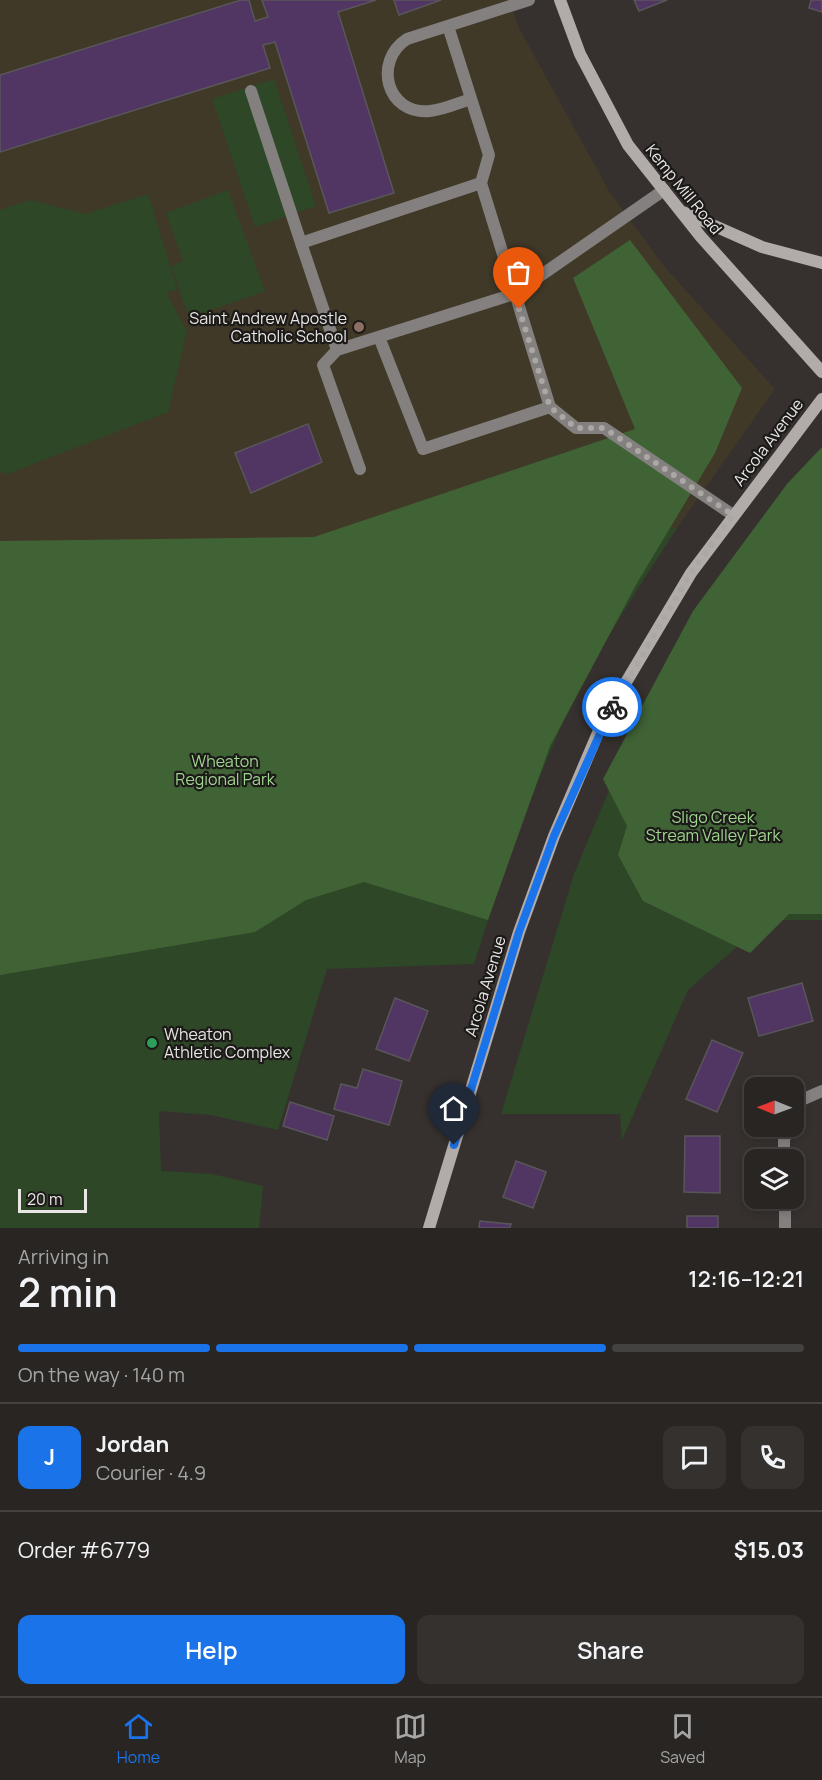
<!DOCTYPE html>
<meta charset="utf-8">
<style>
:root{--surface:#282522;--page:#34312f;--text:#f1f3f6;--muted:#a5a5a5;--line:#444240;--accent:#1a73e8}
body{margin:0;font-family:Manrope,sans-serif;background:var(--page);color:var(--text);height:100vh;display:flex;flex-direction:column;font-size:22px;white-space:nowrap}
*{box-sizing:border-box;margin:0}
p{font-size:20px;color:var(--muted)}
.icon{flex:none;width:33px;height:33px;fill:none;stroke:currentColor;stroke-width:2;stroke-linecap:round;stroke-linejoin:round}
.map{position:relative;height:1228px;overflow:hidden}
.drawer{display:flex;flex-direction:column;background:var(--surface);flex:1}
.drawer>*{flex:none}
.needle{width:39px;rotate:271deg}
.fabs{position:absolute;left:744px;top:1077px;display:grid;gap:12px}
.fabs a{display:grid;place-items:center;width:60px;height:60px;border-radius:12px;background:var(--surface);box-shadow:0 3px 9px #0003,0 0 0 2px var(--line);font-size:30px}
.scale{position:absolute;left:18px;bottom:15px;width:69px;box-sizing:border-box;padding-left:6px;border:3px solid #e9e6e4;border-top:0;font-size:16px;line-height:21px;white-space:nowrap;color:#e9e6e4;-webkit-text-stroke:4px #1c1a18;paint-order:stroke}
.pin{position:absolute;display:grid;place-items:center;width:51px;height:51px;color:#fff;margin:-62px -26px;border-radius:50% 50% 50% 0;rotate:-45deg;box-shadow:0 0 6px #0007}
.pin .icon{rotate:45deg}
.courier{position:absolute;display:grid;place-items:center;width:60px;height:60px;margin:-30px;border:4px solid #1a73e8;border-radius:50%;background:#fff;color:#222;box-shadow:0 2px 8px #0007}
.summary em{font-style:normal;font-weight:600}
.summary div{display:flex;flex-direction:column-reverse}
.summary{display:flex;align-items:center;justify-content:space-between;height:102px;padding:0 18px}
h1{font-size:39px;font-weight:600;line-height:45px}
.bar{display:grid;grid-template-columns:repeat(4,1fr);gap:9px 6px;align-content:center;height:72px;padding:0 18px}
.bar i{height:8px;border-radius:4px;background:var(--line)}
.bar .current{background:var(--accent)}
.bar p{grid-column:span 4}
.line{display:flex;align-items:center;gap:15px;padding:0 18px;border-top:2px solid var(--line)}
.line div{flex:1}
.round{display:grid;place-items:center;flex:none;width:63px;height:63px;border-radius:12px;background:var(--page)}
.action{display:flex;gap:12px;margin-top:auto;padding:12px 18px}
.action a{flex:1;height:69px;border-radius:12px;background:var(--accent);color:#fff;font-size:24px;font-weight:600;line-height:69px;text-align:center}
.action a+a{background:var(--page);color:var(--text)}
.tab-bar{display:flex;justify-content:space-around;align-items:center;height:84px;border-top:2px solid var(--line);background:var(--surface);font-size:16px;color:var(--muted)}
.tab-bar a{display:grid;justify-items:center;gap:3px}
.tab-bar .current{color:var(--accent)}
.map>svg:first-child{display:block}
.education{fill:#403928}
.green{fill:#2e4727}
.forest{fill:#406336}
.building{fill:#513562;stroke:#59565b;stroke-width:1.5}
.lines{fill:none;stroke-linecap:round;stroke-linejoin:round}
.lane{stroke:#83807f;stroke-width:12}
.street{stroke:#83807f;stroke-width:12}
.secondary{stroke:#b1acaa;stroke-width:12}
.done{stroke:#aaa7a4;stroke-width:6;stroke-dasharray:0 10.8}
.route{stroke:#1a73e8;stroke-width:8}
.education-dot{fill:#8d6e63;stroke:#1c1a18;stroke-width:2}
.leisure-dot{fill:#2e9e5b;stroke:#1c1a18;stroke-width:2}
.labels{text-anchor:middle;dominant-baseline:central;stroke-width:4.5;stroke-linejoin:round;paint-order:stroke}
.street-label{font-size:16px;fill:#e9e6e4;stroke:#1c1a18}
.poi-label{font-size:16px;fill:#e9e6e4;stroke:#1c1a18;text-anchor:end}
.park-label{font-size:16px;fill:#9fd58f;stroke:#1c1a18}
</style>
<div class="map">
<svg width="822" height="1228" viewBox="0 0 822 1228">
<rect width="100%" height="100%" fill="#36312e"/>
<path class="education" d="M0 0H508L520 30 609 191 663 265 775 389 677 528 0 555Z"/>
<path class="green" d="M274 79 316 206 255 227 212 99Z
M228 190 265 291 189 318 171 266 183 261 166 213Z
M148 194 177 289 166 293 187 331 168 412 7 474 0 472V210L31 200 85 214Z
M822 519V920H767L688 990 622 1140 620 1114H501L574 874 629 743Z
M677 528C635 593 592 658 560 729 526 806 499 884 474 964L327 969 278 1130 211 1115 159 1111 161 1171 212 1174 263 1186 259 1228H0V555Z"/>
<path class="forest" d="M630 240 742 388 715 453 637 583 550 746 488 920 364 882 306 900 255 932 0 975V541L314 537 635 429 573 278Z
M822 447V914H789L750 953 643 901 618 855 627 826 603 779 693 611 787 484Z"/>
<path class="building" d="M241 0H249L255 21 268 17 262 0H376L338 12 394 193 329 213 275 42 263 45 270 68 0 152V75Z
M394 0H441L399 15Z
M634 0H667L639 11Z
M811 0H822V12L809 8Z
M308 424 322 462 251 493 235 453Z
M802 983 813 1021 759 1036 748 998Z
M395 998 428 1011 409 1061 376 1049Z
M712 1040 743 1053 717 1112 686 1099Z
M363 1069 402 1081 389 1125 334 1109 341 1084 357 1088Z
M290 1102 334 1116 327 1140 283 1126Z
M685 1136H720V1193L684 1192Z
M516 1161 546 1172 533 1208 503 1197Z
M687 1216H718V1228H687Z
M480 1221 511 1224 510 1228H479Z"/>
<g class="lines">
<path class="lane" d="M448 26 489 155 481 183 550 407 576 428H604L733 515
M251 91 301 243
M471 99C458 103 443 110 430 111 386 115 373 61 407 39L529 0
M379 337 423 449 550 407
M337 350 301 243 481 183
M360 469 323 365 337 350 514 294 664 190"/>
<path class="street" d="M794 1116 799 1101 822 1091
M784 1160V1140L789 1126
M785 1198V1228"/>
<path class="secondary" d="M560 0 580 54 628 145 701 237 822 372
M683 212 762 247 822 263
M429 1228 519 932 554 836 603 721 691 573 822 399"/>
</g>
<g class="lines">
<path class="done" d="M519 309 550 407 576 428H604L733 515 691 573 612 707"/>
<path class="route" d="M454 1145 519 932 554 836 612 707"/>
</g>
<circle class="education-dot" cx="359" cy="327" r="6"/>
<circle class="leisure-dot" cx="152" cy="1043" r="6"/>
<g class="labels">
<g class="street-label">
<text transform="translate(684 189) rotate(51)">Kemp Mill Road</text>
<text transform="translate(768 442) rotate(-53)">Arcola Avenue</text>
<text transform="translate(485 986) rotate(-73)">Arcola Avenue</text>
</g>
<g class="poi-label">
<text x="347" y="318">Saint Andrew Apostle<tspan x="347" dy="18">Catholic School</tspan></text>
<text x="164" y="1034" text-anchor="start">Wheaton<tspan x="164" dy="18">Athletic Complex</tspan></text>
</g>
<g class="park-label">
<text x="225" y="761">Wheaton<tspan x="225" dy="18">Regional Park</tspan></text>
<text x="713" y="817">Sligo Creek<tspan x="713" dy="18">Stream Valley Park</tspan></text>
</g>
</g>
</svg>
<div class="fabs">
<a><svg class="needle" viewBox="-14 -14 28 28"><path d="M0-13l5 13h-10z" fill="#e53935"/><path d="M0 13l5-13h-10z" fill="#a5a5a5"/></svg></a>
<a><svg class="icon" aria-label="layers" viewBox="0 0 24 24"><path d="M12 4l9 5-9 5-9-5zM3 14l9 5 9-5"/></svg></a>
</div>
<div class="scale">20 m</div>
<div class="pin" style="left:519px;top:309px;background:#ea580c"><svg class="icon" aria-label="bag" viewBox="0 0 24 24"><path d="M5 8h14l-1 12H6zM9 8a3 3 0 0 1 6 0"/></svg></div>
<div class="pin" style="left:454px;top:1145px;background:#1f2937"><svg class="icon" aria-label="home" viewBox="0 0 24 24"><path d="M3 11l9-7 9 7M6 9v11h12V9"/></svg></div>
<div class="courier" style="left:612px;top:707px"><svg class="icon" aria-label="bike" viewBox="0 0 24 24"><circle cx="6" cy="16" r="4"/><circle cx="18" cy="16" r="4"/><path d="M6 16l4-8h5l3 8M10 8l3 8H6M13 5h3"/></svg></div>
</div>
<section class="drawer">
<div class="summary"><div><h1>2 min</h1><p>Arriving in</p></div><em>12:16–12:21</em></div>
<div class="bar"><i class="current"></i><i class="current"></i><i class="current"></i><i></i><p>On the way · 140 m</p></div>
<div class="line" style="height:108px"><b class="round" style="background:var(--accent);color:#fff">J</b><div><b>Jordan</b><p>Courier · 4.9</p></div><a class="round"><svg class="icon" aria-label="chat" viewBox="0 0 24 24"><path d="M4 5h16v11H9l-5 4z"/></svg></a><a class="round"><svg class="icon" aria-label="phone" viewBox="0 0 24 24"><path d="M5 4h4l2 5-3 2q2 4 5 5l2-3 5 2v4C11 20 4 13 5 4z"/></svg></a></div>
<div class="line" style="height:78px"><div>Order #6779</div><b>$15.03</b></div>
<div class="action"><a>Help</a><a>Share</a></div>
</section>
<nav class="tab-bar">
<a class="current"><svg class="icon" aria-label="home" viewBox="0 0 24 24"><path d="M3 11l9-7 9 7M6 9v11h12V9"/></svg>Home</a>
<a><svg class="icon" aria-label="map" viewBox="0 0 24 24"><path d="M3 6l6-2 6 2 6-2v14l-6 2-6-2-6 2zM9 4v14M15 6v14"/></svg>Map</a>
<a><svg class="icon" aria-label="saved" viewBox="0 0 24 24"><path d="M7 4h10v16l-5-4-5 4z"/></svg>Saved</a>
</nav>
